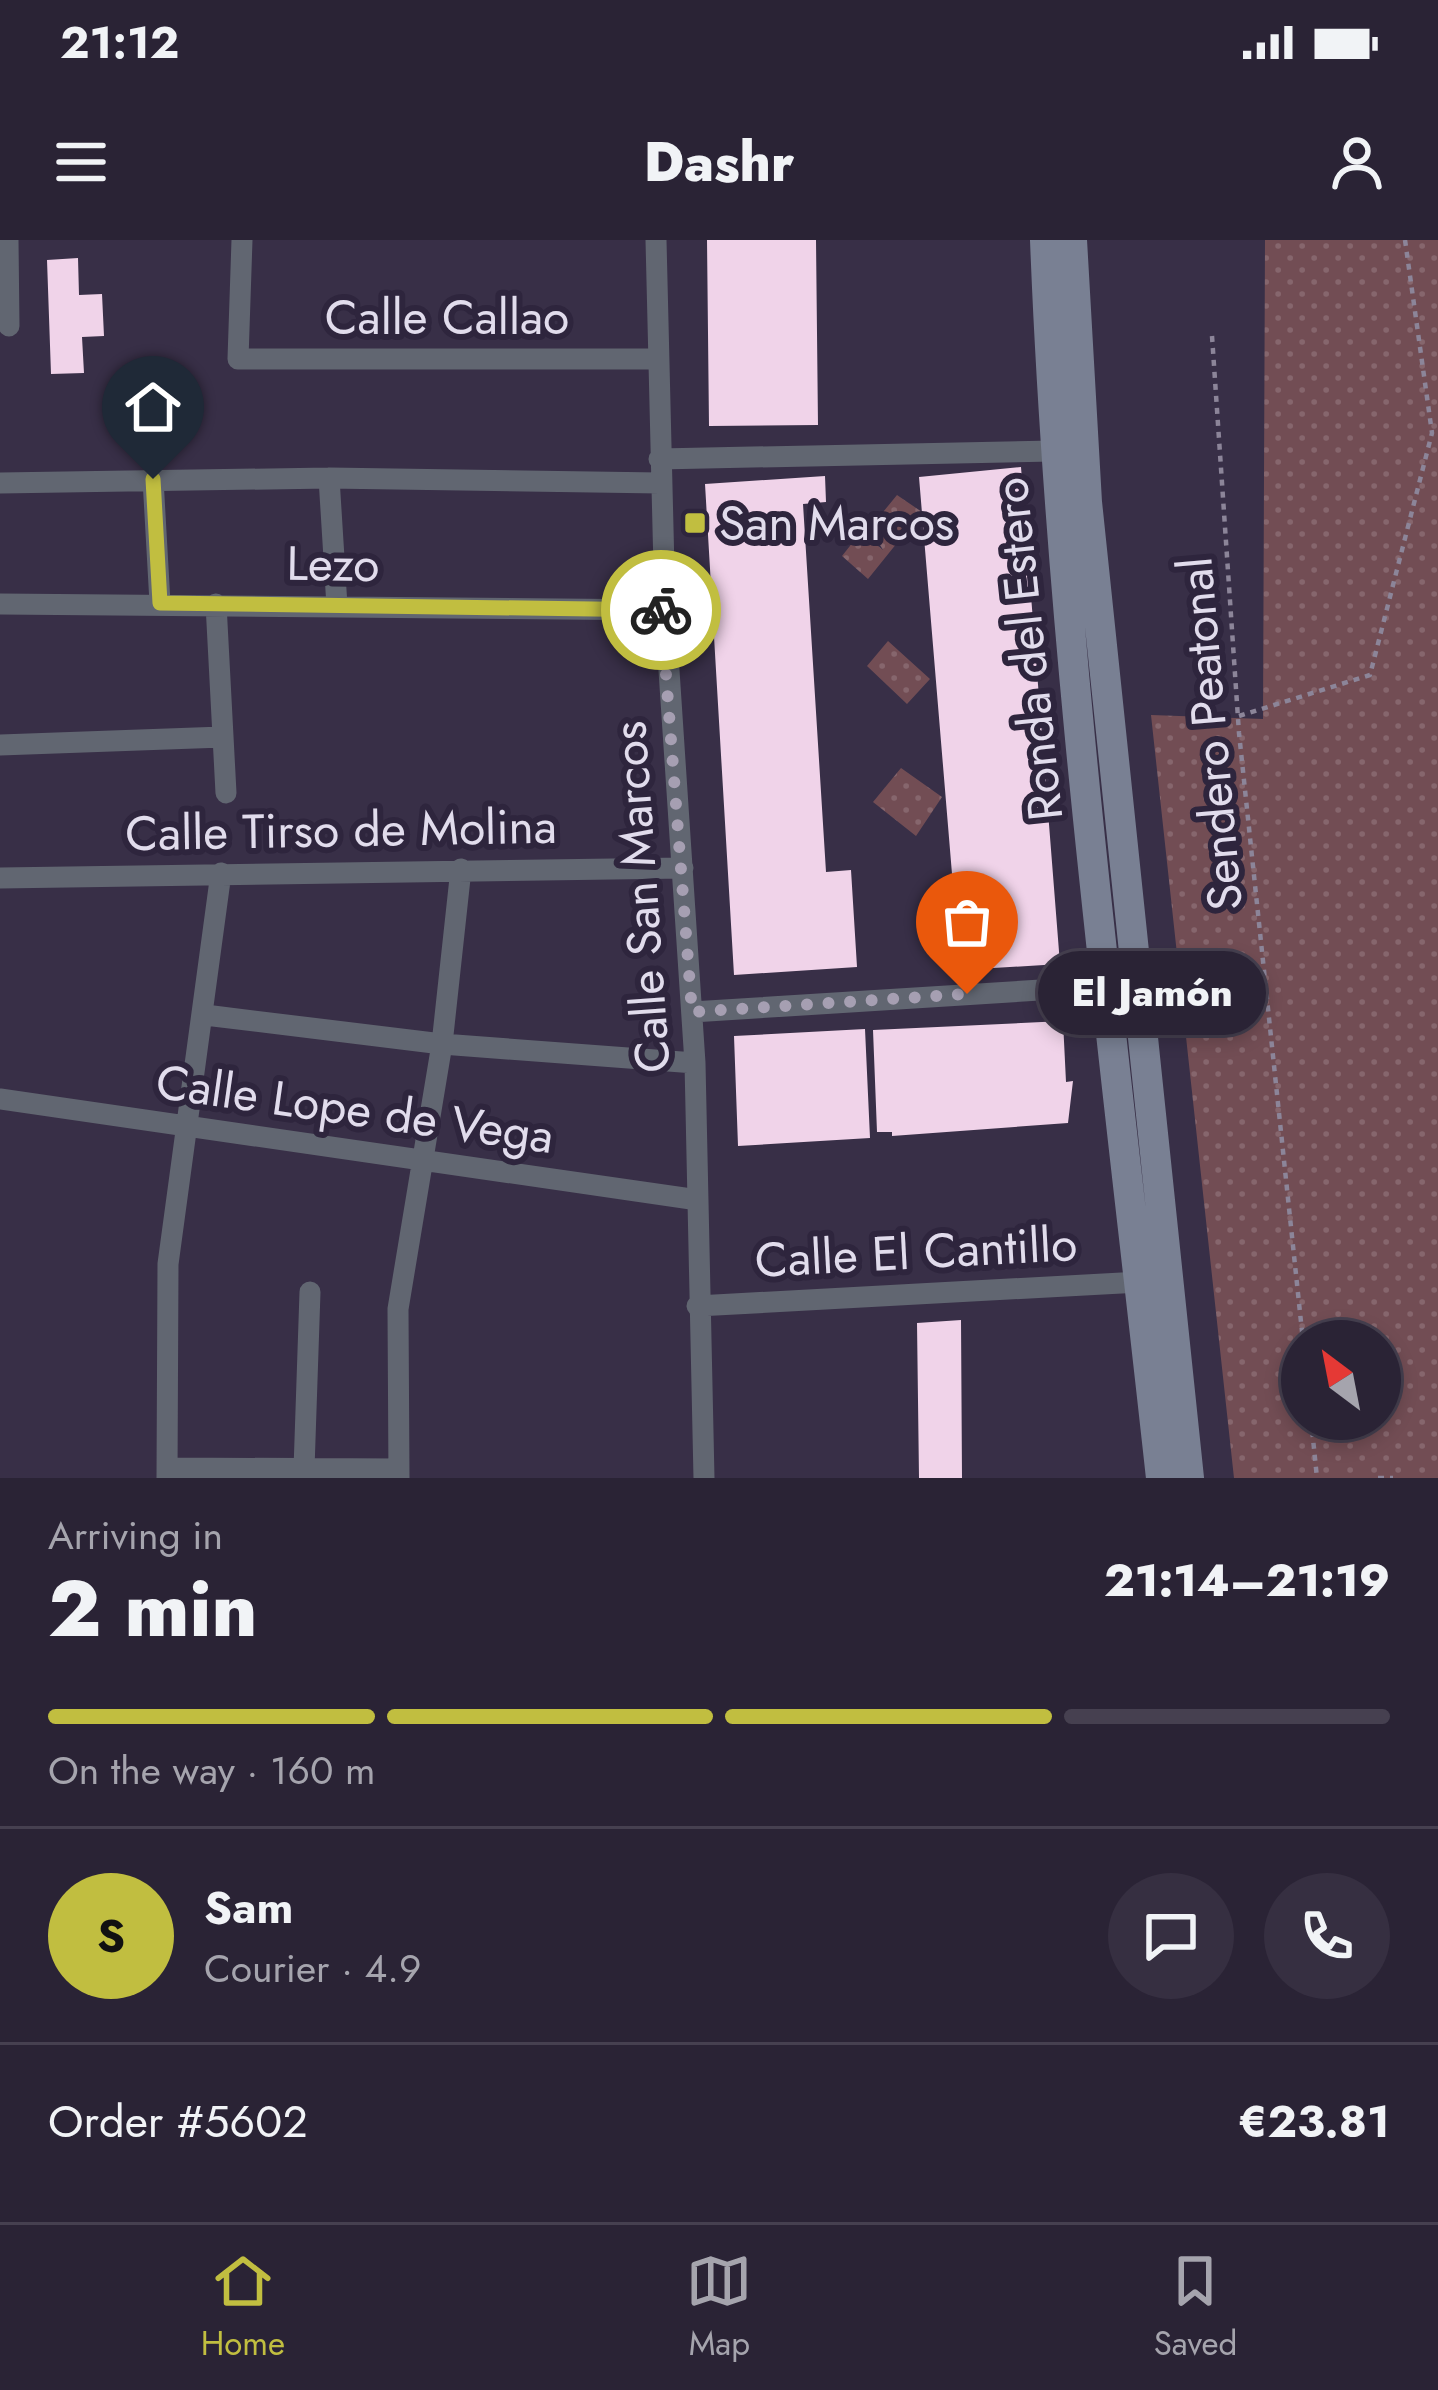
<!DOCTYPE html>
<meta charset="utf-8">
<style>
:root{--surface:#2a2335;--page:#362f41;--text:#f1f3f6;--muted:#a5a4ad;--line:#464050;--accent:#c1be40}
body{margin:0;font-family:Jost,sans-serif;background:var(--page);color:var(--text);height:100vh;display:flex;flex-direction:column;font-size:45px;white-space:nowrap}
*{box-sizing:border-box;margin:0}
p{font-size:39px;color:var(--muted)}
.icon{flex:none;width:66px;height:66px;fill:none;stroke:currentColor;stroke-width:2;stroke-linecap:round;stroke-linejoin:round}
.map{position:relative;height:1238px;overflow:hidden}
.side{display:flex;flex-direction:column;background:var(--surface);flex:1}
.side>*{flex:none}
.needle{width:78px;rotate:328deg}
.fabs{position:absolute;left:1281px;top:1080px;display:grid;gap:24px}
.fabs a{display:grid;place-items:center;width:120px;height:120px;border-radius:50%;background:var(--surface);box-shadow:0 6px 18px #0003,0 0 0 3px var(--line);font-size:60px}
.pin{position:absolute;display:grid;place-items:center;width:102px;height:102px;color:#fff;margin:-123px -51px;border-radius:50% 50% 50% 0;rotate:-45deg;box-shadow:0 0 12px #0007}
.pin .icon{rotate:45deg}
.courier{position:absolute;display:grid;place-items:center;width:120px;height:120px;margin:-60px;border:9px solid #c1be40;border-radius:50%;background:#fff;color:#222;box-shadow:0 3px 15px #0007}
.bubble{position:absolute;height:84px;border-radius:42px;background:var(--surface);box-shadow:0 6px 18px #0003,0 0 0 3px var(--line);font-size:39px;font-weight:800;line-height:84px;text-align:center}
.headline em{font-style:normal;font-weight:800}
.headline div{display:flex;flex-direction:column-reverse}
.headline{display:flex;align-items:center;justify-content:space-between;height:204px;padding:0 48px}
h1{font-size:78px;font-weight:800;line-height:90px}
.bar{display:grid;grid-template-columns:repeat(4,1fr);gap:18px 12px;align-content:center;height:144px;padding:0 48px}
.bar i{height:15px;border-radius:9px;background:var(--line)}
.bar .on{background:var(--accent)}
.bar p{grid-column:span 4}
.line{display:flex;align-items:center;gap:30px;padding:0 48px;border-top:3px solid var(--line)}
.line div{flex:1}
.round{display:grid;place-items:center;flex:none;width:126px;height:126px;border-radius:63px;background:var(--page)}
.status{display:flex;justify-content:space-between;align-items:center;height:84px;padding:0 60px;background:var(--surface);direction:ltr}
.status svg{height:33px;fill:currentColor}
header{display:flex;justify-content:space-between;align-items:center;height:156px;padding:0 48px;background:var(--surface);font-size:54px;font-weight:800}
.dock{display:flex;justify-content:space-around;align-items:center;height:168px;border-top:3px solid var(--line);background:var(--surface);font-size:33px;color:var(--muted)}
.dock a{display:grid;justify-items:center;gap:6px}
.dock .on{color:var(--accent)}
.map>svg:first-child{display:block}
.park{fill:url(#park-dots);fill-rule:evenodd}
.building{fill:#f0d3e9}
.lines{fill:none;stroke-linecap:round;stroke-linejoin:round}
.path{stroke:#8c8599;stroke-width:4.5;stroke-dasharray:6 6;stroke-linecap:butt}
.street{stroke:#616671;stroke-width:21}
.secondary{stroke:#798093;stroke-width:30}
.done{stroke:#a69fb2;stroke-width:12;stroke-dasharray:0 21.6}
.route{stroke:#c1be40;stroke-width:15}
.poi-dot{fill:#c1be40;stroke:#2e253d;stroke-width:4.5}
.labels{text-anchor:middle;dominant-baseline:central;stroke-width:12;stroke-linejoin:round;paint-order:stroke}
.street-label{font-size:48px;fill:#e1dcec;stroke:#2e253d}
.poi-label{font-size:48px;fill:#e1dcec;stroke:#2e253d;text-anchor:start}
</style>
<div class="status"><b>21:12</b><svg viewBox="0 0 49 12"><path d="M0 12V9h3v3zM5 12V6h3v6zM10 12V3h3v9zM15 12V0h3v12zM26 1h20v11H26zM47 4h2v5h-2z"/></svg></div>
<header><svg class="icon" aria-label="menu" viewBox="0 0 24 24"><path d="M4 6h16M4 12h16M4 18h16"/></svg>Dashr<svg class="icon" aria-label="person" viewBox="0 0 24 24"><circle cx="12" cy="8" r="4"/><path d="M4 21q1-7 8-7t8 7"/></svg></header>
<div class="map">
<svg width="1438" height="1238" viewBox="0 0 1438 1238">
<defs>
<pattern id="park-dots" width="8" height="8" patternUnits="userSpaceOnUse" patternTransform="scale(3)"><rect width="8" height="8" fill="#724d54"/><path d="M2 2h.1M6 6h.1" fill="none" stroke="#86666d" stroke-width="1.8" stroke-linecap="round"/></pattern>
</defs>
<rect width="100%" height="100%" fill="#382f47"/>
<path class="park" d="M1265 0H1438V1238H1234L1151 475 1263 479ZM1302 1101H1380V1179H1302Z
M897 255 922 272 868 339 842 316 861 292 883 310 870 288Z
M888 401 930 439 907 464 867 426Z
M901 528 942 557 916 596 873 562Z"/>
<path class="building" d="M707 0H816L818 185 709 186Z
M78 18 79 55 102 54 104 96 82 97 84 133 51 134 47 20Z
M1021 227 1023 253 1012 254 1016 293 1026 292 1060 724 960 730 919 237Z
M825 236 826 262 803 264 826 632 851 630 857 727 734 735 705 244Z
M1063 781 1066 842 1073 841 1068 883 892 896V892H877L873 790Z
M865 789 870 898 738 906 734 796Z
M961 1080 962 1238H919L917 1083Z"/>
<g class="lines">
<path class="path" d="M1212 96 1239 493 1303 1101
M1239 476 1370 435 1432 193 1405 0
M1311 1179 1317 1238
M1378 1238H1393"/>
<path class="street" d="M8 0 9 86
M242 0 238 119H657
M656 0 665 370 695 823 704 1238
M659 219 1053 211
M329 238 337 366
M153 239 160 363
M0 243 329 238 660 243
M0 364 665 370
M216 364 226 553
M0 505 223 497
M0 638 683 628
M692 772 1105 746
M205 775 442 804 695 823
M0 859 698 960
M697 1066 1140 1042
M167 1228 399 1229
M304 1229 310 1052
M167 1238 168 1024 221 633
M399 1238 398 1069 442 804 461 629"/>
<path class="secondary" d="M1045 0C1061 414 1116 826 1161 1238
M1072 0 1087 262 1189 1238"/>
</g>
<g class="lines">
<path class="done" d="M661 370 692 772 967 754"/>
<path class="route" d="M153 239 160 363 661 370"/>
</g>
<rect class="poi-dot" x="683" y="271" width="24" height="24" rx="6"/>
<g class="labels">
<g class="street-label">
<text x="447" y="77">Calle Callao</text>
<text transform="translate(333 324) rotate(1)">Lezo</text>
<text transform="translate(1028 409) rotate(-96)">Ronda del Estero</text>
<text transform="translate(1210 494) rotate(-95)">Sendero Peatonal</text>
<text transform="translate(341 590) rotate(-1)">Calle Tirso de Molina</text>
<text transform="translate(641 657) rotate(-94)">Calle San Marcos</text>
<text transform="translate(355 869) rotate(8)">Calle Lope de Vega</text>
<text transform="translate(916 1012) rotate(-3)">Calle El Cantillo</text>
</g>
<g class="poi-label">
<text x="719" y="283">San Marcos</text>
</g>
</g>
</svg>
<div class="fabs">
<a><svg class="needle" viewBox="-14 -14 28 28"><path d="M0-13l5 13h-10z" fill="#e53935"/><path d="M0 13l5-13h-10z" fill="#a5a4ad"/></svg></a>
</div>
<div class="pin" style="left:967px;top:754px;background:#ea580c"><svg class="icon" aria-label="bag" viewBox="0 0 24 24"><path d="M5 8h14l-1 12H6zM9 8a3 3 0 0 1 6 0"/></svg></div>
<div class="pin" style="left:153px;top:239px;background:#1f2937"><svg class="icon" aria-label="home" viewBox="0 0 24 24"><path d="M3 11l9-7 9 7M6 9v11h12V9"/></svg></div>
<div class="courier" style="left:661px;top:370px"><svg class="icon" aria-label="bike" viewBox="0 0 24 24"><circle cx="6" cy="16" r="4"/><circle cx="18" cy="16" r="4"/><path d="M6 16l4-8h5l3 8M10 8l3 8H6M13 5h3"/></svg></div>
<div class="bubble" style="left:1038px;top:711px;width:228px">El Jamón</div>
</div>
<section class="side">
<div class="headline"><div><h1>2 min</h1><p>Arriving in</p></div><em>21:14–21:19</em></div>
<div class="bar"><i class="on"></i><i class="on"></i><i class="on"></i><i></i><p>On the way · 160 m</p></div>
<div class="line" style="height:216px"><b class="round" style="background:var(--accent);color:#111">S</b><div><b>Sam</b><p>Courier · 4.9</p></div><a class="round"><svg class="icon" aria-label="chat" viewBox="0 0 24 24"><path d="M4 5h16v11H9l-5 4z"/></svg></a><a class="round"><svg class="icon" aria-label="phone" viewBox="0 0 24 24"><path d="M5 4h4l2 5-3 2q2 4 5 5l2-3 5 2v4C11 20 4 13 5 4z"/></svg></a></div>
<div class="line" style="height:156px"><div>Order #5602</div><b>€23.81</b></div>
</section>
<nav class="dock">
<a class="on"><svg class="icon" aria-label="home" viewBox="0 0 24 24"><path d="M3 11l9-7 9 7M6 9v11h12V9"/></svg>Home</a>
<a><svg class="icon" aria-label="map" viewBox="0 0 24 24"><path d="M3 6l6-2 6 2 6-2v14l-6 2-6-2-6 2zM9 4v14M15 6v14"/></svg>Map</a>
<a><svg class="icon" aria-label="saved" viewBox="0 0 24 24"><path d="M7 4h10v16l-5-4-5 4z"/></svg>Saved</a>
</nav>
